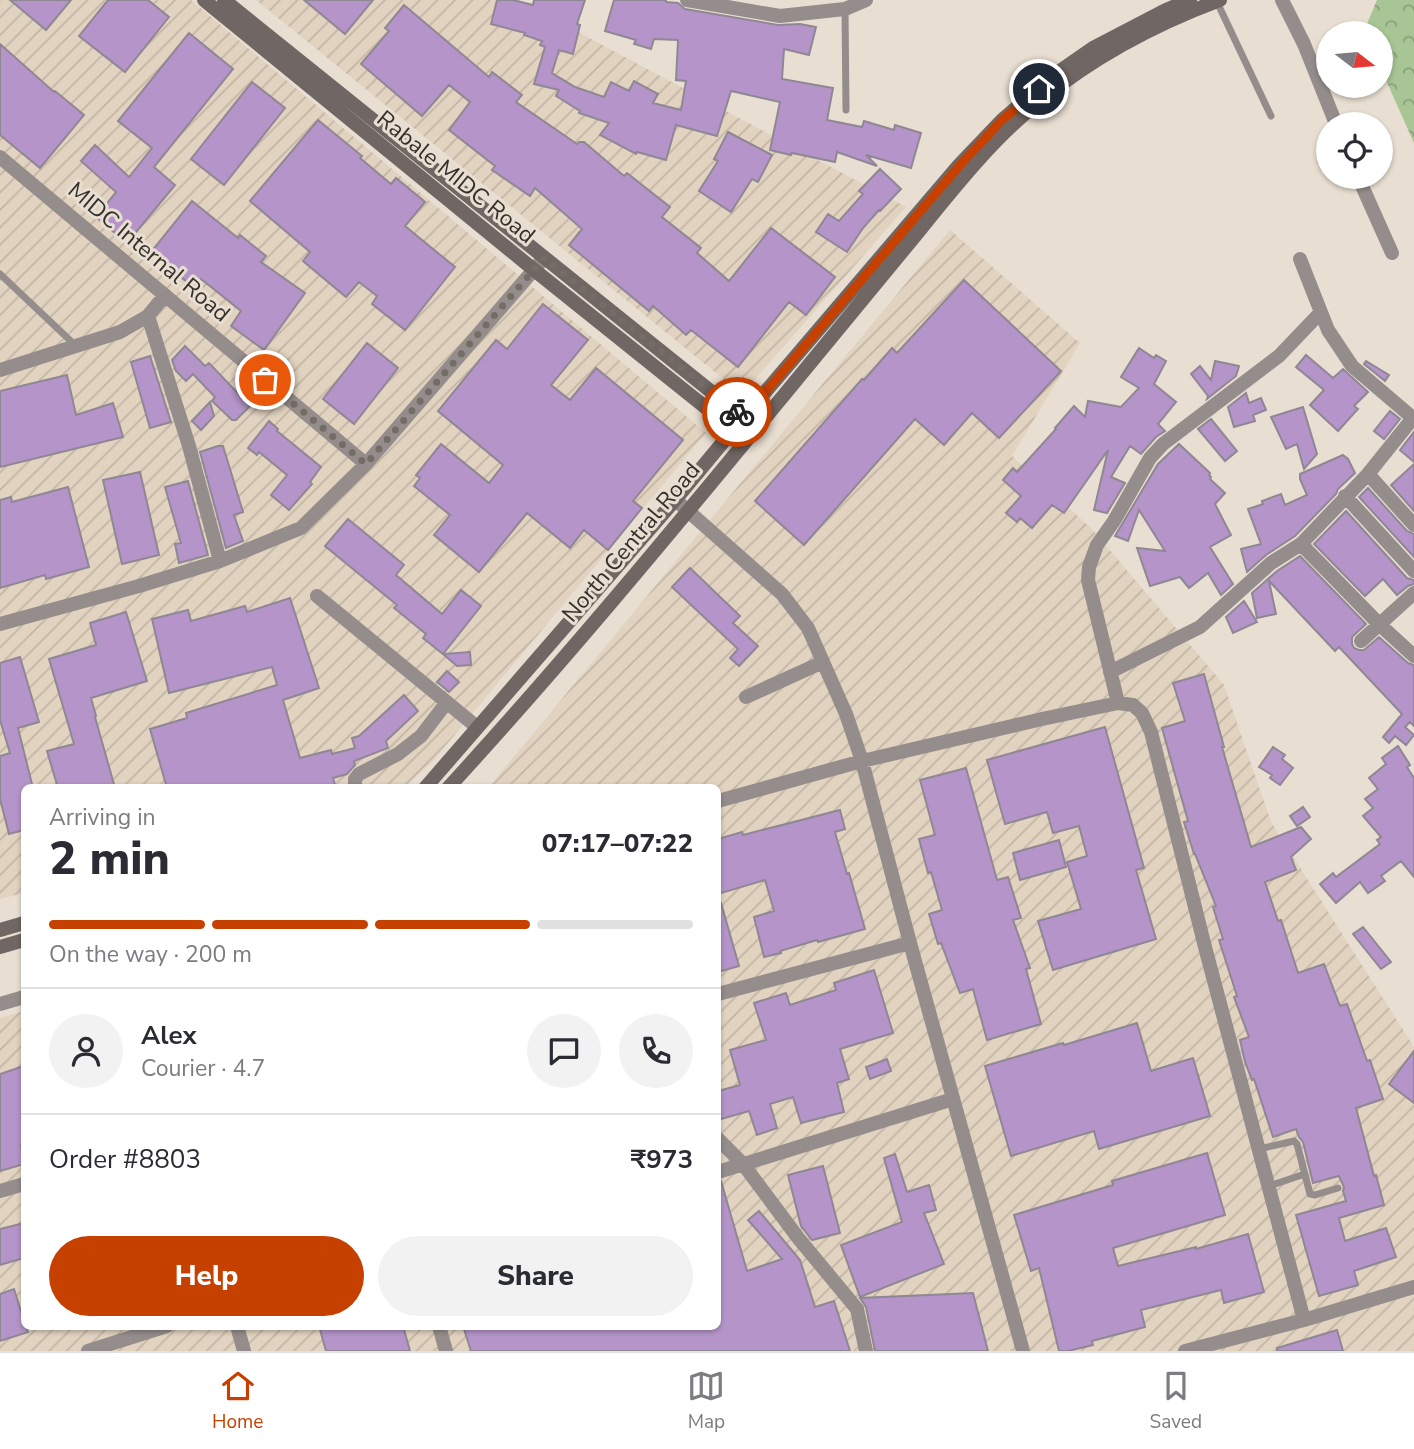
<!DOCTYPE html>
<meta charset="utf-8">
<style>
:root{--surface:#fff;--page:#f2f2f3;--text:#2b2b33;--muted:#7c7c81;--line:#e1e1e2;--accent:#c64000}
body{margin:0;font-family:"Nunito Sans",sans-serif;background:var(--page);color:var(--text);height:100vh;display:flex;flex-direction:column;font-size:26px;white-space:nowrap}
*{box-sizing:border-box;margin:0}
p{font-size:23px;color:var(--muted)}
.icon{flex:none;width:38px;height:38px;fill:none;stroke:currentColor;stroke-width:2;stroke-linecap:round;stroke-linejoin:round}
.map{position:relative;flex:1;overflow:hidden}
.details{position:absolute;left:21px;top:784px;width:700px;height:546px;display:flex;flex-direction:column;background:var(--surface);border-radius:10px;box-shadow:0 2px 5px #0004}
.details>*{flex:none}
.needle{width:46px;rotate:106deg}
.tools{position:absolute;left:1316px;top:21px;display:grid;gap:14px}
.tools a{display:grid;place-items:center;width:77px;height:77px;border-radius:50%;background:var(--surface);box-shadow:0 2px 5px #0004;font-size:35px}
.pin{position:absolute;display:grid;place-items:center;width:60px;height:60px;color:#fff;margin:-30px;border:4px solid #fff;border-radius:50%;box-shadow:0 2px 7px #0007}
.courier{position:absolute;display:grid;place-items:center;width:70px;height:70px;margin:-35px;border:5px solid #c64000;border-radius:50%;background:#fff;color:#222;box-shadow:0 2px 9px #0007}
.summary em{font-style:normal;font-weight:800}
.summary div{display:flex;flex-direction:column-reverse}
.summary{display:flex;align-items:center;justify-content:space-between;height:119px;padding:0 28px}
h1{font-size:46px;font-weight:800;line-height:52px}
.bar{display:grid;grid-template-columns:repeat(4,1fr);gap:10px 7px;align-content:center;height:84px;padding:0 28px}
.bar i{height:9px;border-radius:5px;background:var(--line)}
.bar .active{background:var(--accent)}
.bar p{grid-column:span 4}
.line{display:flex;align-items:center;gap:18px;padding:0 28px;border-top:2px solid var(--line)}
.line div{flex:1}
.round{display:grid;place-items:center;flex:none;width:74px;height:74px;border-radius:37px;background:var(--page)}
.primary-button{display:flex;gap:14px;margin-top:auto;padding:14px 28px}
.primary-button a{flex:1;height:80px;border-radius:42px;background:var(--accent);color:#fff;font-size:28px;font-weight:800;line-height:80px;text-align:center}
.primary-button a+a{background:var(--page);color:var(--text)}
.tab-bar{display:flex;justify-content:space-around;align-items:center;height:98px;border-top:2px solid var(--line);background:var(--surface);font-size:19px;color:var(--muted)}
.tab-bar a{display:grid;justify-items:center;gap:4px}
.tab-bar .active{color:var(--accent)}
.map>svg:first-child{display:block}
.industrial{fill:url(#industrial-furrows)}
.forest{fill:url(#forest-crowns)}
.building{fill:#b494c9;stroke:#8f8794;stroke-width:2}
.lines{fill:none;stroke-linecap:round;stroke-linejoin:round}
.lane{stroke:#948d8b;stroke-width:7}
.street{stroke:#948d8b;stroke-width:14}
.secondary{stroke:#706663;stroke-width:14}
.done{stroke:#736d65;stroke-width:7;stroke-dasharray:0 12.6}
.route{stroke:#c64000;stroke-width:9}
.labels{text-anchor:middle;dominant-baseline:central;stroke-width:6;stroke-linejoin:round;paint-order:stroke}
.street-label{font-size:23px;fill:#34302b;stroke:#e8ded1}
</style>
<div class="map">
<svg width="1414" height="1351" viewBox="0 0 1414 1351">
<defs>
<pattern id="industrial-furrows" width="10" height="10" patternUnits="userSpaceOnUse" patternTransform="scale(1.75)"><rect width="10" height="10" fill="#e2d3c0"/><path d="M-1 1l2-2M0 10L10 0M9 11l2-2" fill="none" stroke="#c2b5a5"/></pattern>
<pattern id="forest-crowns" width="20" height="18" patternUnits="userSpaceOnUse" patternTransform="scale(1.75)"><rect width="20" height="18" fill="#a7c595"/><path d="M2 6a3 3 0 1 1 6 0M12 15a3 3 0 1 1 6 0" fill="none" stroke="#89a07a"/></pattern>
</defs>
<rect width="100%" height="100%" fill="#e8ded1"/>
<path class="industrial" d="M0 0H191L706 433 432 762 405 787 24 788V893L0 899Z
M256 0H518L906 207 742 394Z
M950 230 1080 343 1012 456 1092 529 1224 685 1271 822 1414 1047V1351H0V1018L24 1011V1326H718V788L489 787Z"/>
<path class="forest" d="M1377 0H1414V143L1381 69V33H1365L1364 31Z"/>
<path class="building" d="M10 0H71L46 30Z
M108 0H148L169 17 125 72 79 36Z
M304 0H373L345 34Z
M497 0H513L533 5 534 0H585L577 24 580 25 573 54 559 50 552 73 575 87 604 97 611 82 629 91 634 81 658 94 653 103 681 110 686 81 676 80 678 40 654 39 651 49 634 44 636 40 605 31 614 0H666V2L678 3 685 9 778 25 800 24 816 27 809 55 784 49 782 79 833 88 827 120 862 127 864 121 894 130 895 125 921 133 911 168 866 155 877 166 837 152 835 162 792 153 791 155 770 150 780 102 731 91 717 136 676 125 666 160 637 152 636 154 600 135 609 123 579 113 580 111 556 96 559 90 534 84 545 47 540 45 542 41 524 35 525 33 491 24Z
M404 5 489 77 492 72 522 95 516 102 577 144 579 142H584L624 176 627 173 670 207 662 217 701 248 697 253 729 281 771 228 835 277 806 315 789 302 738 367 691 330 686 335 653 306 649 311 569 245 582 229 535 188 530 196 492 170 495 166 449 130 470 102 449 85 422 116 361 64 389 31 385 28Z
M189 33 233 69 154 167 175 185 127 243 96 217 116 192 81 161 95 145 129 177 152 148 118 121Z
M0 44 54 92 55 91 84 115 40 168 0 135Z
M252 82 285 108 224 185 191 159Z
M318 120 362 156 360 158 391 184 396 178 425 202 405 226 455 267 405 330 372 304 377 296 359 282 346 297 303 261 310 252 250 201Z
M728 132 772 155 758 182 752 179 731 212 699 191 718 161 714 159Z
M880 169 901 189 880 211 879 210 863 228 847 252 816 232 828 214 839 221 863 194 859 191Z
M192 201 238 238 240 235 266 256 261 262 305 293 264 350 231 326 241 311 201 279 194 288 151 252Z
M964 280 1061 371 999 438 972 413 944 445 915 419 804 545 755 501 862 379 864 380 892 348 897 353Z
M543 304 588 340 551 385 570 400 596 368 683 440 633 501 642 508 608 550 584 530 570 548 527 513 479 572 434 535 450 515 414 486 420 478 416 475 441 444 489 483 503 465 438 411 496 340 507 349Z
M367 343 398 368 354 424 323 399Z
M185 346 205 366 209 363 250 406 236 420H232L212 401 215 397 193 374 186 381 176 371 172 360Z
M1139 348 1154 358 1156 355 1166 361 1154 384 1176 402 1158 424 1165 431 1156 437 1141 454 1130 446 1111 477 1125 483 1107 513 1094 510 1108 450 1064 513 1052 505 1032 528 1020 518 1017 522 1006 513 1021 496 1003 480 1013 468 1017 472 1056 429 1055 428 1074 406 1085 417 1088 401 1121 407 1139 388 1121 377Z
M1306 355 1333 378 1343 369 1368 392 1354 406 1358 409 1338 431 1310 405 1324 390 1296 367Z
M150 356 171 422 150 428 131 362Z
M1215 361 1239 366 1236 376 1207 399 1208 396 1191 374 1200 366 1211 380Z
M1366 361 1389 375 1385 381 1364 364Z
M67 375 76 415 113 403 123 437 0 467V391Z
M1246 393 1249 403 1261 398 1266 410 1253 415 1255 421 1234 427 1228 407Z
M210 402 214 416 201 430 192 421Z
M1303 407 1317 454 1304 469 1297 444 1286 449 1271 417Z
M1390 411 1400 419 1384 439 1374 431Z
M1211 419 1237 451 1225 461 1198 429Z
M269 421 278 429 277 431 321 467 310 482 312 484 289 510 271 495 287 475 259 452 257 455 248 448Z
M1414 432V462L1400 450Z
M1179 444 1210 473 1209 475 1211 477 1210 479 1225 493 1215 504 1231 535 1210 547 1233 584 1221 595 1208 573 1189 588 1180 577 1150 586 1137 548 1165 551 1139 510 1128 541 1115 536 1158 464Z
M218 446H223L243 512 234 515 243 541 226 548 200 452Z
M1343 455 1348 459 1355 473 1338 489 1336 494 1295 536 1266 555 1247 572 1241 549 1261 544 1248 509 1263 504 1262 501 1281 494 1285 505 1307 495 1300 479V474Z
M1414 464V511L1391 485Z
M140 472 159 555 122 564 103 480Z
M188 481 208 555 179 563 175 544 181 543 165 487Z
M68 487 89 567 46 579 45 575 0 588V500L11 497 12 502Z
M1368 488 1407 531 1414 534V557L1359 497Z
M1346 511 1407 578 1414 580V584L1408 586 1397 595 1383 579 1365 596 1314 544Z
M348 519 404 565 396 575 442 614 461 590 481 606 443 654 423 638 426 634 394 608 397 605 325 546Z
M1300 556 1366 624 1352 637V644L1354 648 1359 650H1364L1379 637 1408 663 1414 665V726L1410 722 1405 727 1414 735 1406 745 1395 736 1389 743 1383 737 1402 714 1339 647 1335 651 1269 581 1276 614 1257 618 1252 593 1277 571Z
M690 568 740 616 733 623 758 646 739 666 730 658 738 649 672 587Z
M290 598 319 688 283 700 300 758 331 750 332 754 355 748 352 738 359 736 404 695 418 711 386 741 388 748 354 761 355 765 347 774 333 778 336 788H167L150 729 187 718 186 713 277 685 272 667 169 693 152 619 188 610 191 621 245 606 247 612Z
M1244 601 1257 622 1233 633 1226 617Z
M126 612 147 681 91 698 96 716 95 717 115 788H58L47 751 74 744 49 659 96 645 90 623Z
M470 652 471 665 457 666 443 654Z
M20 657 39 722 18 728 33 788H24V830L9 834 0 799V756L10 753 0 720V663Z
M447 671 459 682 449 692 437 682Z
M1204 674 1224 747H1222L1251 847 1301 827 1311 839 1291 857 1296 870 1265 882 1278 921 1281 920 1298 973 1324 964 1340 1006 1347 1004 1367 1061 1370 1060 1383 1099 1356 1108 1374 1176 1376 1175 1384 1205 1339 1218 1345 1241 1386 1228 1396 1257 1354 1271 1358 1285 1319 1296 1296 1215 1346 1201 1343 1191 1344 1187 1339 1176 1313 1183 1303 1142 1299 1137 1296 1129 1273 1137 1254 1079 1252 1080 1245 1062 1240 1040 1249 1037 1234 997 1237 996 1219 940 1223 939 1213 907 1216 906 1195 854H1194L1184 822 1188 821 1162 728 1185 721 1173 683Z
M1105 727 1144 868 1136 870 1156 939 1053 970 1038 921 1081 909 1067 862 1087 856 1079 826 1053 833 1047 812 1005 824 987 760Z
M1398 746 1410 765 1407 767 1414 778V877L1401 861 1381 876 1385 881 1368 893 1360 882 1336 903 1320 884 1333 873 1336 877 1380 844 1377 840 1381 837 1363 816 1373 808 1365 799 1378 789 1369 778 1386 764 1382 758Z
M1273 747 1285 755 1282 759 1293 768 1280 785 1270 778 1272 775 1259 767Z
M966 768 997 880 1008 877 1021 918 1013 920 1030 968 1026 969 1041 1024 987 1040 973 989 960 993 941 943 938 944 929 914 942 910 931 872 928 873 919 839 935 835 920 780Z
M1303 807 1310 817 1297 826 1290 816Z
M840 810 845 829 835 832 847 874 849 873 865 929 818 942 817 940 780 951 781 953 764 957 754 917 774 911 765 880 718 894V839L742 832 743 835Z
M1059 840 1066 867 1020 880 1013 853Z
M721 903 739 966 718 972V904Z
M1363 927 1391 962 1381 969 1353 934Z
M874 970 893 1033 840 1049 849 1079 837 1083 844 1112 801 1123 793 1097 770 1104 777 1128 757 1135 749 1111 718 1120V1091L740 1085 730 1050 766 1040 754 1003 786 993 790 1005 836 990 834 983Z
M1137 1023 1151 1071 1193 1058 1210 1116 1099 1149 1094 1131 1011 1156 985 1066 1063 1043 1064 1045Z
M1414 1051V1103L1389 1084Z
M887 1059 891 1071 870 1079 866 1067Z
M24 1066V1144L21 1145 24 1164 0 1171V1074Z
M1207 1153 1225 1215 1113 1248 1118 1266 1196 1247V1249L1248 1234 1264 1292 1224 1303 1221 1290 1141 1310 1145 1327 1092 1341 1093 1345 1068 1351H1059L1039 1268 1031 1271 1014 1215 1113 1185 1112 1181Z
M895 1154 907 1192 929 1185 936 1210 924 1213 944 1264 860 1297 841 1245 902 1222 884 1158Z
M823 1166 840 1233 812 1240 801 1226 788 1175Z
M718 1181H721L747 1271 782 1259 748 1220 759 1211 800 1260 815 1307 834 1301 850 1351H471L463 1326H718Z
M24 1223V1258L0 1265V1229Z
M14 1289 24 1321V1326H26L28 1332 0 1341V1294Z
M973 1293 988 1351H875L866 1307 860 1298Z
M319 1326H403L410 1351H326Z
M1337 1330 1343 1351H1277V1348Z"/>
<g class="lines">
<path class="lane" d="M1217 2 1271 116
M845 9 846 110
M0 274 75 345
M1259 1149 1294 1141 1297 1144 1310 1194 1315 1195 1338 1188
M1269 1186 1305 1174"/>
<path class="street" d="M687 0 780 16 845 9 866 0
M1282 0 1304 44 1336 124
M0 157 366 464
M1358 177 1392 253
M1300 259 1328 330 1352 366 1413 418
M148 316 189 446 220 561
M0 370 120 332 148 316 165 295
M1368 474 1414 525
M1345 496 1414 571
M679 503 782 594 808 628 846 714 862 761 910 943 1023 1351
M1301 544 1379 624 1414 656
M317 596 477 727
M0 624 139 586 220 561 301 528 366 464 544 258
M1361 641 1414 593
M1110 672 1200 627 1271 563 1301 544 1368 474 1413 418 1414 420
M746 697 823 662
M1118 703 1088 580 1089 567 1097 545 1114 521 1150 458 1163 444 1279 356 1321 312
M355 788V779L359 774 398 754 421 736 447 702
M718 801 862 761 1042 719 1118 703 1133 705 1142 713 1151 732 1205 947 1304 1320 1414 1287
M718 994 910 943
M0 1004 24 997
M718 1139 743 1164 799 1239 857 1309 866 1351
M718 1172 953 1099
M0 1191 24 1184
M237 1326 244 1351
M439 1326 446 1351
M88 1351 167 1326
M1185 1351 1304 1320"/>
<path class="secondary" d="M204 0 533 269 740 435
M224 0 749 422
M425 788 675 500 743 418 959 165 1002 120 1057 73 1093 48 1166 10 1190 0
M448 788C558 668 662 543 765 418 815 357 865 296 915 236 953 189 992 139 1040 101 1093 57 1156 24 1220 0
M0 930 24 923
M0 947 24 940"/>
</g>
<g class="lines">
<path class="done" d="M265 380 366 464 544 258 737 412"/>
<path class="route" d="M737 412 743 418 960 165 1002 120 1039 89"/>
</g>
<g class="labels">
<g class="street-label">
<text transform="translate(456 177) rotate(39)">Rabale MIDC Road</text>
<text transform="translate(149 252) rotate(40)">MIDC Internal Road</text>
<text transform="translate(631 542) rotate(-50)">North Central Road</text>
</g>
</g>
</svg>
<div class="tools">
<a><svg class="needle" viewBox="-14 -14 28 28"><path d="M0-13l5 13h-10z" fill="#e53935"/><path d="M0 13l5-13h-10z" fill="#7c7c81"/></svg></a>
<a><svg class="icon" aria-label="locate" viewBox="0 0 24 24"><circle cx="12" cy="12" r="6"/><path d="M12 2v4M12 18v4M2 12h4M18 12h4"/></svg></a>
</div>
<div class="pin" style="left:265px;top:380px;background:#ea580c"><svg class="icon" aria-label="bag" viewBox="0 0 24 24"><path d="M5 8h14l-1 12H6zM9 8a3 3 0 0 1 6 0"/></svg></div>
<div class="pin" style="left:1039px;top:89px;background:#1f2937"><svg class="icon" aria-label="home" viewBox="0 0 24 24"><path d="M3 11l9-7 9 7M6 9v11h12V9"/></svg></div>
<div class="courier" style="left:737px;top:412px"><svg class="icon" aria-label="bike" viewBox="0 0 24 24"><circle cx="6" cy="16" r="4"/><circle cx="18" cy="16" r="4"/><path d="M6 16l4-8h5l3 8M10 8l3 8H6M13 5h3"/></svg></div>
<section class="details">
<div class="summary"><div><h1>2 min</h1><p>Arriving in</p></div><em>07:17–07:22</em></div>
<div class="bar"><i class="active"></i><i class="active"></i><i class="active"></i><i></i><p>On the way · 200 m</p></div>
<div class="line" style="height:126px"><a class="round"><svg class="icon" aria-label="person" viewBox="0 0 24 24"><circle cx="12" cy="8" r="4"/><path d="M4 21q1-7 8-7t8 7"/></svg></a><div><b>Alex</b><p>Courier · 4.7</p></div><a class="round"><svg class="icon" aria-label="chat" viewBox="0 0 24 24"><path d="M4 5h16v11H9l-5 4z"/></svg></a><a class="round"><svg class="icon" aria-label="phone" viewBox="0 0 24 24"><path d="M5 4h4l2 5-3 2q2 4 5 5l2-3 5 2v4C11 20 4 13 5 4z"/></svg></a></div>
<div class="line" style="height:91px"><div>Order #8803</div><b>₹973</b></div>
<div class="primary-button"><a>Help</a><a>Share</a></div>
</section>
</div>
<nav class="tab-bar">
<a class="active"><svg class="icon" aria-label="home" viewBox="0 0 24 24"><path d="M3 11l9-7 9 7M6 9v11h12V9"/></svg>Home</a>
<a><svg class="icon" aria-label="map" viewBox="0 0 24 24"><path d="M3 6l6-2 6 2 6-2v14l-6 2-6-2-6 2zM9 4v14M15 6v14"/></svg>Map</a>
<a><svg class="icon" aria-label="saved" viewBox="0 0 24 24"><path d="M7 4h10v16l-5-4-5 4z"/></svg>Saved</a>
</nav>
